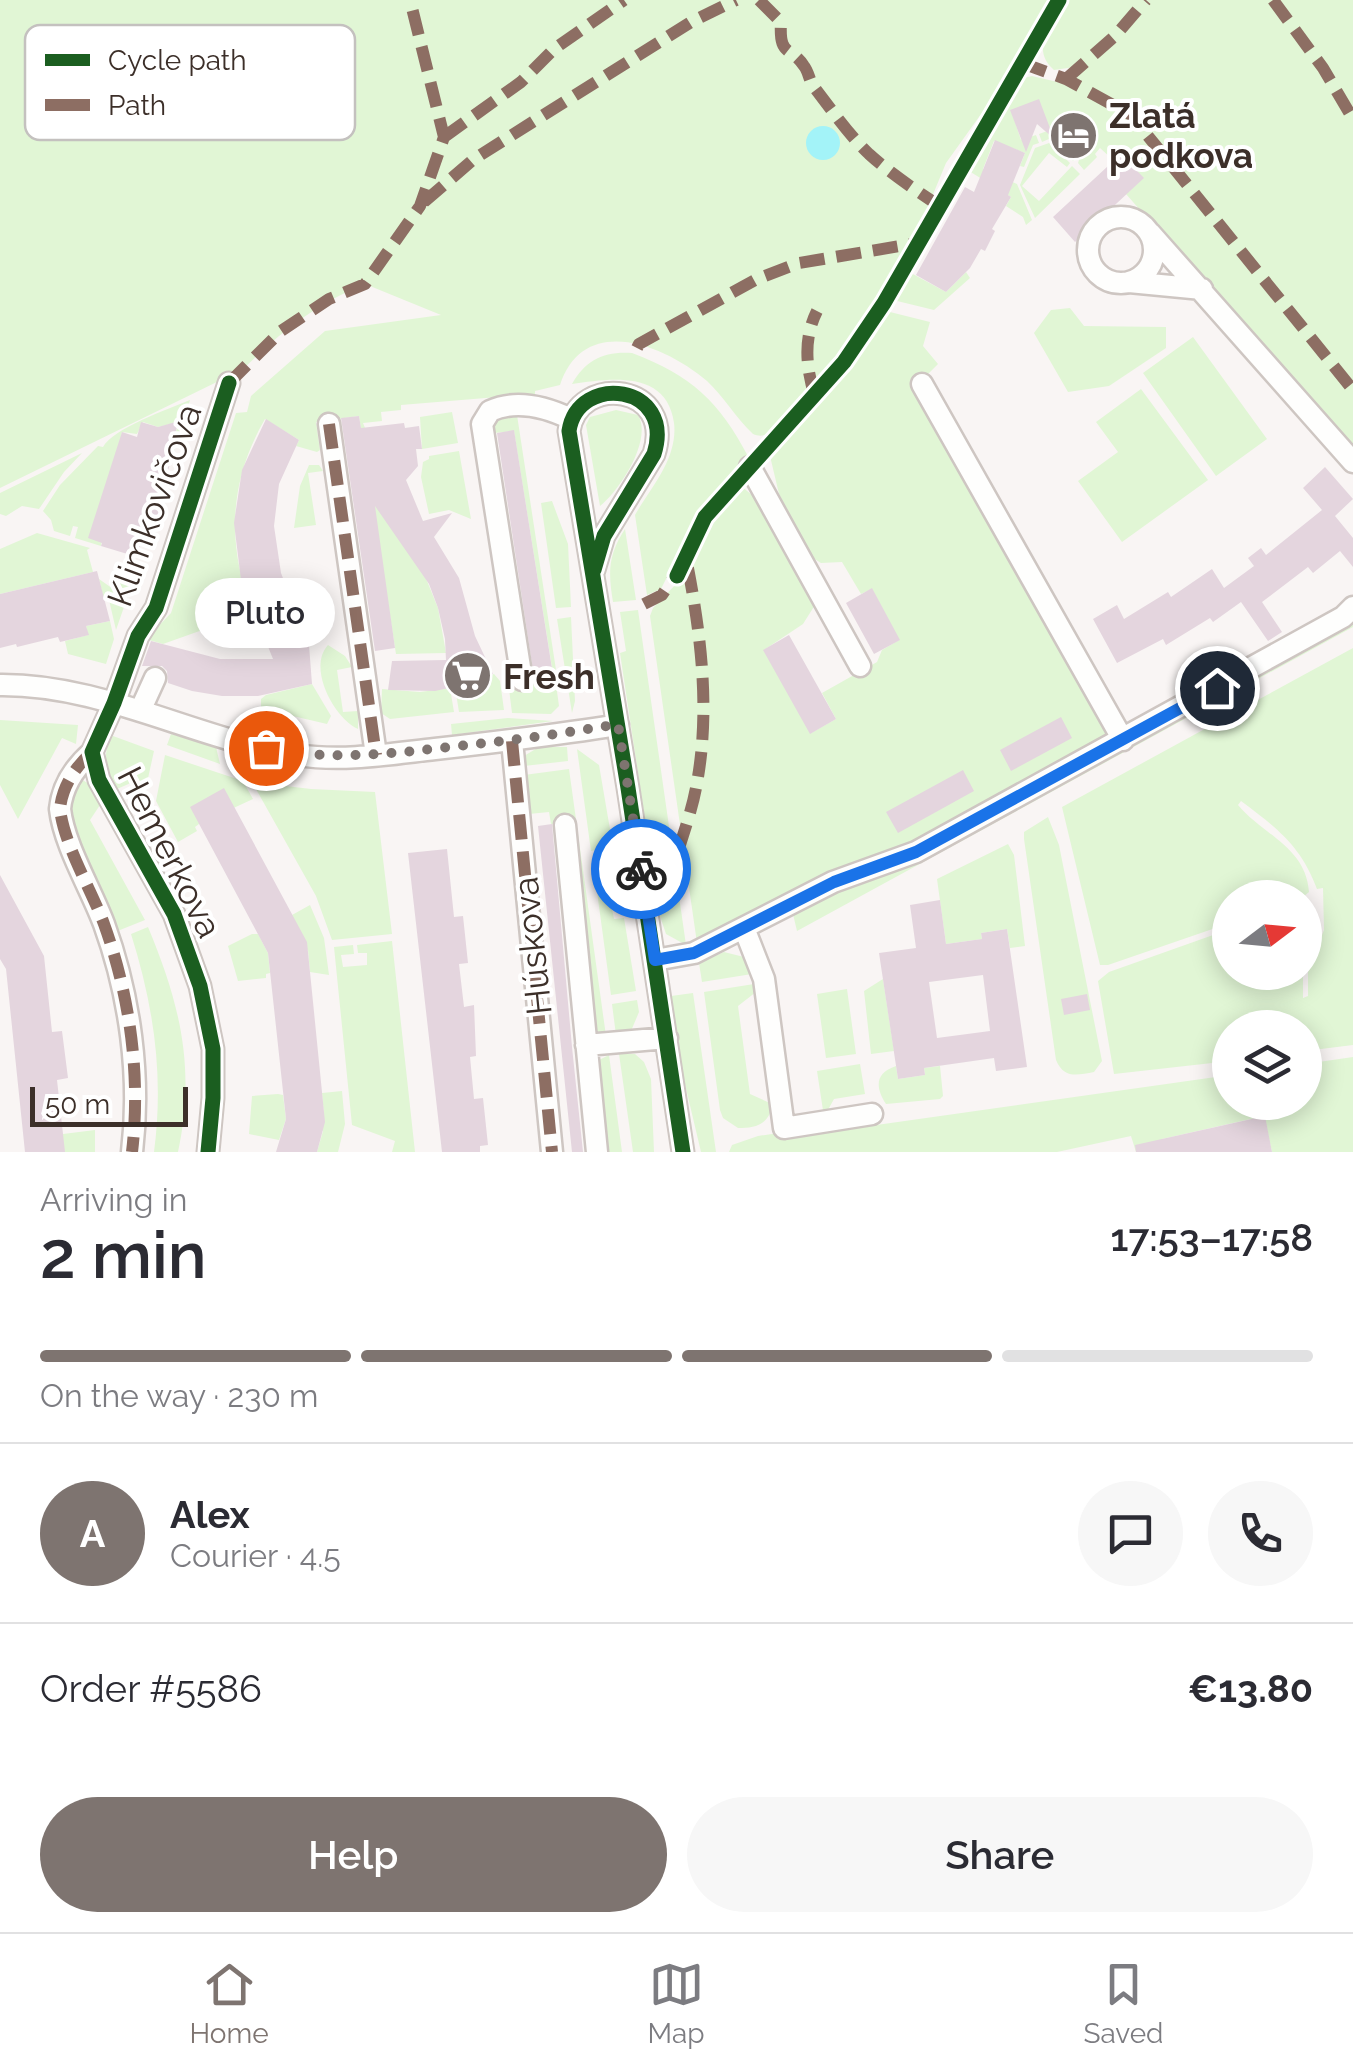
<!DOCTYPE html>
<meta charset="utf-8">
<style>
:root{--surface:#fff;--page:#f7f7f7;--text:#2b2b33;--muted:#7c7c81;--line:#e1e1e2;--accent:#7e7470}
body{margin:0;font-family:Raleway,sans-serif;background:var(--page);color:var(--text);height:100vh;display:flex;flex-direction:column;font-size:38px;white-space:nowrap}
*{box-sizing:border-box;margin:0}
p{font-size:32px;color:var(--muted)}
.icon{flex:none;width:55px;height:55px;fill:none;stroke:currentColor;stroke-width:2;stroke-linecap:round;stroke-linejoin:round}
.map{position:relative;height:1152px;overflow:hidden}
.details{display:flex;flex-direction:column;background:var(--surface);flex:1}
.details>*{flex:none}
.needle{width:65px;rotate:74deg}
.buttons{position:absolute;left:1212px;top:880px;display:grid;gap:20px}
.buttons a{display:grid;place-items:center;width:110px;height:110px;border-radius:50%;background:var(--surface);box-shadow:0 5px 25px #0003;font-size:50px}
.scale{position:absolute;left:30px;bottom:25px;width:158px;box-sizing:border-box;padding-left:10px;border:5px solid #3c2f29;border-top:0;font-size:28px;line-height:35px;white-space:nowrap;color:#3c2f29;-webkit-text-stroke:8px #fff;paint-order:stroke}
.pin{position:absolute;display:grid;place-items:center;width:85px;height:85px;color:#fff;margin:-42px;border:5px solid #fff;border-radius:50%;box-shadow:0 2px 10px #0007}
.courier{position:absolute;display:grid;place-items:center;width:100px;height:100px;margin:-50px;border:8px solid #1a73e8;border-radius:50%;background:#fff;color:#222;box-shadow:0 2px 12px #0007}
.bubble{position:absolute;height:70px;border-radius:35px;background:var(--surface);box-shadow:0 5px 25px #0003;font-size:32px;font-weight:600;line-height:70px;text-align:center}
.head em{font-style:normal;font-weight:600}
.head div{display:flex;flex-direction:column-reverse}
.head{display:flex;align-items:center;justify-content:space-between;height:170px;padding:0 40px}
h1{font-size:65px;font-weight:600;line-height:75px}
.bar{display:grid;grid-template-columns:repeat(4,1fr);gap:15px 10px;align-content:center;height:120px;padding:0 40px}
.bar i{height:12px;border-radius:8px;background:var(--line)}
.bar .active{background:var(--accent)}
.bar p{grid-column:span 4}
.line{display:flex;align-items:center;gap:25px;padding:0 40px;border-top:2px solid var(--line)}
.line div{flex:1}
.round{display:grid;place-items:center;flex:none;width:105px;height:105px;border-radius:52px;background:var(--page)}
.cta{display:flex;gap:20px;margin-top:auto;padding:20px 40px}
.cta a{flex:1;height:115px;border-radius:60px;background:var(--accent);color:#fff;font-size:40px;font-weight:600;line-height:115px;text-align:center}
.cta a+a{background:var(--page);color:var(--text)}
.tab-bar{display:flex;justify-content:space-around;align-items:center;height:140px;border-top:2px solid var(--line);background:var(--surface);font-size:28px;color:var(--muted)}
.tab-bar a{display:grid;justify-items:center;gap:5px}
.tab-bar .active{color:var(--accent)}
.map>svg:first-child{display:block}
.green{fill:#e1f6d5}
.water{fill:#a3f3f8}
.building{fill:#e4d5de;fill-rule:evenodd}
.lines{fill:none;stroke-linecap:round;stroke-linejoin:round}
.minor-casing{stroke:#cec6c2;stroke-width:25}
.minor{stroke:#fefefd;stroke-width:20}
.quiet{stroke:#8d6e63;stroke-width:12;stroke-dasharray:25 12;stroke-linecap:butt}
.cycleway-casing{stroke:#fff;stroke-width:21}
.cycleway{stroke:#1b5e20;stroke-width:15}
.done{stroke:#7e7470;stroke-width:10;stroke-dasharray:0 18}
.route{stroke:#1a73e8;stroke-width:12}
.labels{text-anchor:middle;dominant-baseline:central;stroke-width:8;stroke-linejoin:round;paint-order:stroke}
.poi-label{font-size:35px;font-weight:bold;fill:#3c2f29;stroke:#fff;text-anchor:start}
.street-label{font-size:35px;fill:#3c2f29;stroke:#fff}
.key{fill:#fff;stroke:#c4c1bf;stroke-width:2.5}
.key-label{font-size:28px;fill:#3c2f29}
</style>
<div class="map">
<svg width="1353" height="1152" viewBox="0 0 1353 1152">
<rect width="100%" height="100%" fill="#f9f5f4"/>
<path class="green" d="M0 0H1053L1014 68 946 163 917 233 861 331 780 425C771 432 764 439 753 434 736 418 724 397 707 381 665 345 584 312 560 385L535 391V394L401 405V410L381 412 382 421 363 423 438 608 446 653 396 654 359 416 316 422 320 450 317 452 296 446 299 440 265 419C229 481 226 545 253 612L163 644 149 640 139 665 148 637 171 613 236 413 247 412 251 396 325 331 441 315 365 284C307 308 273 339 229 383L223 379 0 488Z
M1065 0H1353V453L1126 194 1143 178 1122 154 1112 159 1100 148 1095 154 1097 157 1084 170 1078 163 1079 160 1077 158 1073 161 1063 151 1065 149 1075 157 1072 113 1052 137 1063 147 1061 149 1049 139 1042 142 1039 134 1050 130 1011 110 1021 140 1036 135 1039 143 1033 145 1024 167 1020 166 1025 153 994 141 983 169 1017 184 1032 220 1026 225 1023 217 1006 206 1011 197 969 171 1024 78 1032 76 1070 85 1075 67 1054 70C1029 49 1052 22 1065 0Z
M1049 143 1070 163 1067 167 1049 153 1022 186 1039 201 1072 166 1080 174 1035 218 1020 185 1035 148Z
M966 272 970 278 934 310 893 300 911 273 946 292Z
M1070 308 1084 326 1166 327V348L1109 386 1068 392 1034 333 1051 310Z
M886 311 930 322 923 346 938 364 925 377 1114 739 950 830 697 943 650 616 653 608 679 581 709 522 741 486 763 504 815 605 803 624 764 650 811 733 836 719 822 693 877 662 882 650 899 640 872 589 861 594 842 562 821 563 813 558 779 494 770 456 874 337Z
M1193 337 1267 439 1216 476 1143 373Z
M632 353C692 376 719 401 749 458L696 519 661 589 647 595 635 515C644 499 656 484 664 468 671 455 676 438 674 423 667 370 611 378 572 384 586 359 605 351 632 353Z
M1141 389 1208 480 1122 542 1078 481 1118 452 1096 422Z
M190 400 170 464 166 462 179 422 158 427 143 422 137 434 122 432 101 546 75 538 78 527 73 526 70 536 54 531 51 520 43 511 60 485 98 446 103 447C113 428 169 409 190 400Z
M616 410 638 415C653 440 619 491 600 506L586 425 590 417Z
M452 412 458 443 422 449 420 417Z
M517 415 558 683 556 684 559 706 551 714 512 713 509 689 554 680 514 431 494 433 493 418Z
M459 451 471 519 449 510 429 514 421 477 423 462 429 459V456Z
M82 453 64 472 39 509 22 506 6 516 0 514V493Z
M309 465H319L323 471 308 473 316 525 294 528 300 486Z
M552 501 568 544 571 607 556 608 541 503Z
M625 529 636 600 613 602C608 572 608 555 625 529Z
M37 533 90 548 87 550 93 572 0 594V549Z
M122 577 133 581 116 630 109 600H104L99 579 116 591Z
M638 610 686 945 666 934 659 913 620 653 626 651 620 612Z
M1353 615V627L797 931 792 910Z
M571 617 575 701 572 713 557 619Z
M110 621 114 639 106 664 68 654 65 641 88 635 86 626Z
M328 645 345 656 352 667 337 670 343 712 358 711V729C334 718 307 668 328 645Z
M1353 648V1045L1305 1051V1028H1230V1061L1114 1074 1098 981 1109 972 1230 929V972L1303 973V998L1308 996V972L1324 930 1323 888 1317 889C1301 846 1277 828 1241 801L1238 805C1263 835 1306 847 1309 892L1303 897 1230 898V923L1108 965H1100L1062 807Z
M494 674 500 681 504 710 459 712 455 687Z
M312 684 331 716 327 724 280 713V710L261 708V699L266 695Z
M450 688 454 712 390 719 381 713 382 689 420 692Z
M508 718 553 721 452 735 451 724Z
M0 720 78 725 76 744 62 738 18 819 0 785Z
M171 734 216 747 220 764 167 745Z
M113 736 154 751 143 801 133 782 117 789C107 771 100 756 113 736Z
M539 747H567L568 761 524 766V756Z
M577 749 599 765 612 841 600 843 601 849 591 851Z
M165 755 243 781 253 799 199 824 195 827 197 831 178 842 156 801Z
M569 769 606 1036 594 1031 569 822 551 824 549 812 529 814 524 775Z
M81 779 89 784 100 805 90 820 145 920 115 932 70 819V798Z
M252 782 311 789 375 792 392 934 332 940 316 896Z
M1048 817 1059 845 1102 1061 1094 1072C1077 1075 1064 1079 1056 1060L1024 839V832Z
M1008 844 1014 855 1025 946 1010 948 1007 929 981 933 982 939 946 944 937 879Z
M598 861 601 877H606L614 919 624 918 636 991 611 995 593 862Z
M310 905 324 938 329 975 310 972 308 950 292 952V915Z
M148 927C180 1004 196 1068 178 1152H154C164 1076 154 1007 131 934Z
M252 934H258L268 953 270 973 266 974V978L238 981 228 946Z
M392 941 415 1152H392L395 1141 352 1125 334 947 353 945 354 954 341 955 343 967 367 965V953H358L357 945Z
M724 952 744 957 752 974 702 982 699 963Z
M883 979 894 1051 871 1054 864 991Z
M754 984 756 992 738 1006 750 1094 772 1104C770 1124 756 1128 738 1128L723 1118 720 1110 704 992Z
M847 989 856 1054 826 1058 817 994Z
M693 993 716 1152H701L684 1080 671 996Z
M637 1000 639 1012 631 1031 616 1035 612 1004Z
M619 1054H635L644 1062 651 1079 654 1152H633Z
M609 1055 622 1152H603L597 1061Z
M1353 1057V1152H1272L1264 1116 1162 1139 1164 1152H1136L1131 1136 1057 1152H729L732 1145 758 1136 825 1126 827 1132 1230 1075V1102H1305V1064Z
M860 1064 865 1094 834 1099 824 1117 817 1071Z
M896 1066 898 1079 925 1075 924 1068 940 1066 943 1096 940 1099 886 1104C875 1087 875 1073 896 1066Z
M342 1091 345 1124 338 1152H317L323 1131 308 1125 309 1117 324 1115 322 1093Z
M278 1094 283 1095 286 1119 279 1140 249 1134 252 1096Z
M95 1130V1152H47L63 1134Z"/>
<path class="water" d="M806 143a17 17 0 1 1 34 0a17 17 0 1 1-34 0Z"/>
<path class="building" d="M1039 99 1053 136 1073 112 1096 133 1075 157 1037 124 1026 152 1010 110Z
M995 140 1025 153 1008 195 1011 197 992 229 995 231 985 251 981 249 970 268 946 292 916 275 965 187 974 192Z
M1121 154 1144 178 1075 242 1053 217Z
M359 416 361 428 404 423 405 428 419 426 422 449H416L418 466 406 480 423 521 452 513 434 537 459 578 475 636 493 674 467 684 435 691 388 690 392 661 446 660 445 639 438 608 429 584 375 506 395 648 375 651 341 418Z
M266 419 299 440 279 484 274 526 281 573 309 645 312 684 258 696H222L192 691 168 683 167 671 162 666H142L151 641 220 659H273L241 580 234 523 242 470Z
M179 421 166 462 170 464 157 504 162 506 153 534 144 531 138 554 134 556 101 546 102 543 88 538 122 432 137 437 141 422 158 427Z
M514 430 554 681 535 684 497 433Z
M1325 467 1353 499 1335 516 1353 538V567L1340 551 1313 573 1308 567 1262 602 1282 632 1268 641 1241 602 1213 622 1210 618 1166 645 1163 639 1117 663 1093 619 1117 605 1124 619 1168 592 1171 597 1212 569 1224 588 1254 566 1248 558 1261 548 1266 555 1322 510 1303 488Z
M97 571 110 621 86 626 89 635 60 642 58 637 17 647 16 644 0 648V594Z
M872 588 900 640 874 654 846 603Z
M789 635 836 719 810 734 763 650Z
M1061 717 1072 738 1011 771 1000 750Z
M963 770 974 791 898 833 886 812Z
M224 788 307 942 325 1122 317 1152H276L286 1119 268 953 190 807Z
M552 824 572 1047 583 1152H572L538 826Z
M447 849 454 917 463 916 468 963 459 964 464 1007 474 1005 476 1056 470 1057 474 1099 483 1098 488 1145 480 1146V1152H442L408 853Z
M0 875 44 956 52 1032 62 1031 68 1078 57 1080 65 1152H25L6 969 0 959Z
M940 900 946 944 982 939 981 933 1007 929 1027 1067 996 1071 994 1058 924 1068 925 1075 898 1079 879 953 916 948 910 905ZM983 975 990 1031 937 1038 929 982Z
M1087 994 1090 1010 1064 1015 1061 999Z
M1265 1116 1272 1152H1136L1135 1145Z"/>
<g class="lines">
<defs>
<path id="minor" d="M1088 250a33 33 0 1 1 66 0a33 33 0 1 1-66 0Z
M1150 233 1353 462
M1129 282 1202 289
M922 384 1123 740
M329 424 376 755
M750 467 860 666
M594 570 604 536 654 454C676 384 578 372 569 431L628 788 683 1152
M522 680 482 424 490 411C516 399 546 407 571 419
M0 685C104 684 196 740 298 755 343 762 390 754 435 749 496 742 557 735 618 725
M140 711 155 678
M512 741 552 1152
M92 752C75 767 62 787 60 809 64 845 91 889 104 924 130 996 141 1076 132 1152
M565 825 597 1152
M744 928 764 979 784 1128 872 1114
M655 960 694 953 833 882 916 852 1343 617 1353 607
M586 1045 667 1038
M208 1152 213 1098V1049L200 986 174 914 99 780 92 752 114 703 138 636 156 608 229 383"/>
</defs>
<use href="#minor" class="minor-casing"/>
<use href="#minor" class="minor"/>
<path class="quiet" d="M759 0 781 22C779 58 790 45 804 66 809 72 809 81 814 87 831 109 848 134 869 154 890 173 914 189 938 205
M1273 0 1323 68 1353 119
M1022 63 1066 79 1131 115 1353 390
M1066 79 1115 36 1146 0
M444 137 521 82 554 49 624 0
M424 202 474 159 691 22 736 0
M637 348 639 344 757 279 799 263 918 243
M229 383 281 331 329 299 365 284 420 206 444 137 410 0
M815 397C806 367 803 339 817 311
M329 424 376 755
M644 604 662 595 681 567
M512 741 552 1152
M92 752C75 767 62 787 60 809 64 845 91 889 104 924 130 996 141 1076 132 1152
M679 848C685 829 692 809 696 788 711 712 701 633 686 558"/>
<defs>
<path id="cycleway" d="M594 570 604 536 654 454C676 384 578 372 569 431L628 788 683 1152
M677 576 705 517 844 362 884 303 1059 0
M208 1152 213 1098V1049L200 986 174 914 99 780 92 752 114 703 138 636 156 608 229 383"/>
</defs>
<use href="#cycleway" class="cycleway-casing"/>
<use href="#cycleway" class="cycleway"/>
</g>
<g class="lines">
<path class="done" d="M266 748C329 761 388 754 450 747 506 741 562 734 618 724L641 869"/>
<path class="route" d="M641 869 655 960 694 953 834 882 916 852 1217 688"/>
</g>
<defs>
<symbol id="hotel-disc" viewBox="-11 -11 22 22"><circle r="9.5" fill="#7e7470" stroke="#fff"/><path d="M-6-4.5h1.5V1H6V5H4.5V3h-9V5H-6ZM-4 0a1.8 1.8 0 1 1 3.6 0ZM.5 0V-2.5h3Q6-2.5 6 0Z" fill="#fff"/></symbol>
<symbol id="supermarket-disc" viewBox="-11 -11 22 22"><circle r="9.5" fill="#7e7470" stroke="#fff"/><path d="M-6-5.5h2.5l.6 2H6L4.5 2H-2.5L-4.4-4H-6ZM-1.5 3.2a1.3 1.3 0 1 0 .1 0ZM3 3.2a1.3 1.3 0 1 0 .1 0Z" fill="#fff"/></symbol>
</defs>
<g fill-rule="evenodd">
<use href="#hotel-disc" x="1046" y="108" width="55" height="55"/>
<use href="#supermarket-disc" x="440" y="648" width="55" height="55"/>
</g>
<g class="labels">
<g class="poi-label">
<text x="1109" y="115">Zlatá<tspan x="1109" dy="40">podkova</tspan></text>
<text x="503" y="676">Fresh</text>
</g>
<g class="street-label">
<text transform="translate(154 505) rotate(-70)">Klimkovičova</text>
<text transform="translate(170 852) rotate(63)">Hemerkova</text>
<text transform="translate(532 946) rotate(-96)">Húskova</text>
</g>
</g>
<rect x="25" y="25" width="330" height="115" rx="15" class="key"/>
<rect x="45" y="54" width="45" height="12" fill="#1b5e20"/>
<rect x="45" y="99" width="45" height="12" fill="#8d6e63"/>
<g class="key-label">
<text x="108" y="70">Cycle path</text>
<text x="108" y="115">Path</text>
</g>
</svg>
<div class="buttons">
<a><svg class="needle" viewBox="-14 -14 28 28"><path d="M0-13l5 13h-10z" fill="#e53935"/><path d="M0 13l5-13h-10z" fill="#7c7c81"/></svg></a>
<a><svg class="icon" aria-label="layers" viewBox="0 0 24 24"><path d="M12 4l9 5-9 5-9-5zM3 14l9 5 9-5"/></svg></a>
</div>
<div class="scale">50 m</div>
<div class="pin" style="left:266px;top:748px;background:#ea580c"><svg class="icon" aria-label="bag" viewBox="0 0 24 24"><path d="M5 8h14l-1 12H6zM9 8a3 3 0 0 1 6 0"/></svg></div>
<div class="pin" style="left:1217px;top:688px;background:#1f2937"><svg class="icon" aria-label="home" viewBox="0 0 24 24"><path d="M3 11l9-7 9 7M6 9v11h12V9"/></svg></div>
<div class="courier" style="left:641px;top:869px"><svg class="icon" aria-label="bike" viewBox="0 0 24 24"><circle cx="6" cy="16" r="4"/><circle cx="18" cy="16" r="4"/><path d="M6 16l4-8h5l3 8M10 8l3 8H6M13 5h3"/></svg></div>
<div class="bubble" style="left:195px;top:578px;width:140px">Pluto</div>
</div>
<section class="details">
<div class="head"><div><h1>2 min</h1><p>Arriving in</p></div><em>17:53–17:58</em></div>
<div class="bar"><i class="active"></i><i class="active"></i><i class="active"></i><i></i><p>On the way · 230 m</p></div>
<div class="line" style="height:180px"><b class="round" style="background:var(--accent);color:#fff">A</b><div><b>Alex</b><p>Courier · 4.5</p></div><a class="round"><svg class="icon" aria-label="chat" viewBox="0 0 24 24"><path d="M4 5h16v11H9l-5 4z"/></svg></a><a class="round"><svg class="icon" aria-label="phone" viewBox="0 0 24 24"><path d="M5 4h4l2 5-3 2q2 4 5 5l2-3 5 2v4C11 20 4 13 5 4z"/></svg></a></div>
<div class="line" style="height:130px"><div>Order #5586</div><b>€13.80</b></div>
<div class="cta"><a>Help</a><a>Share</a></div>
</section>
<nav class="tab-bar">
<a class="active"><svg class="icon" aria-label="home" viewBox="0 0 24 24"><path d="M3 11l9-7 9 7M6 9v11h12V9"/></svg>Home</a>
<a><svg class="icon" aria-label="map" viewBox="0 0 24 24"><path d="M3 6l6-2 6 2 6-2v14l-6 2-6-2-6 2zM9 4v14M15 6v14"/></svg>Map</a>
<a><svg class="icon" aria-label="saved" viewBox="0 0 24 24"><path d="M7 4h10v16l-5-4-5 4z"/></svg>Saved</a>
</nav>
